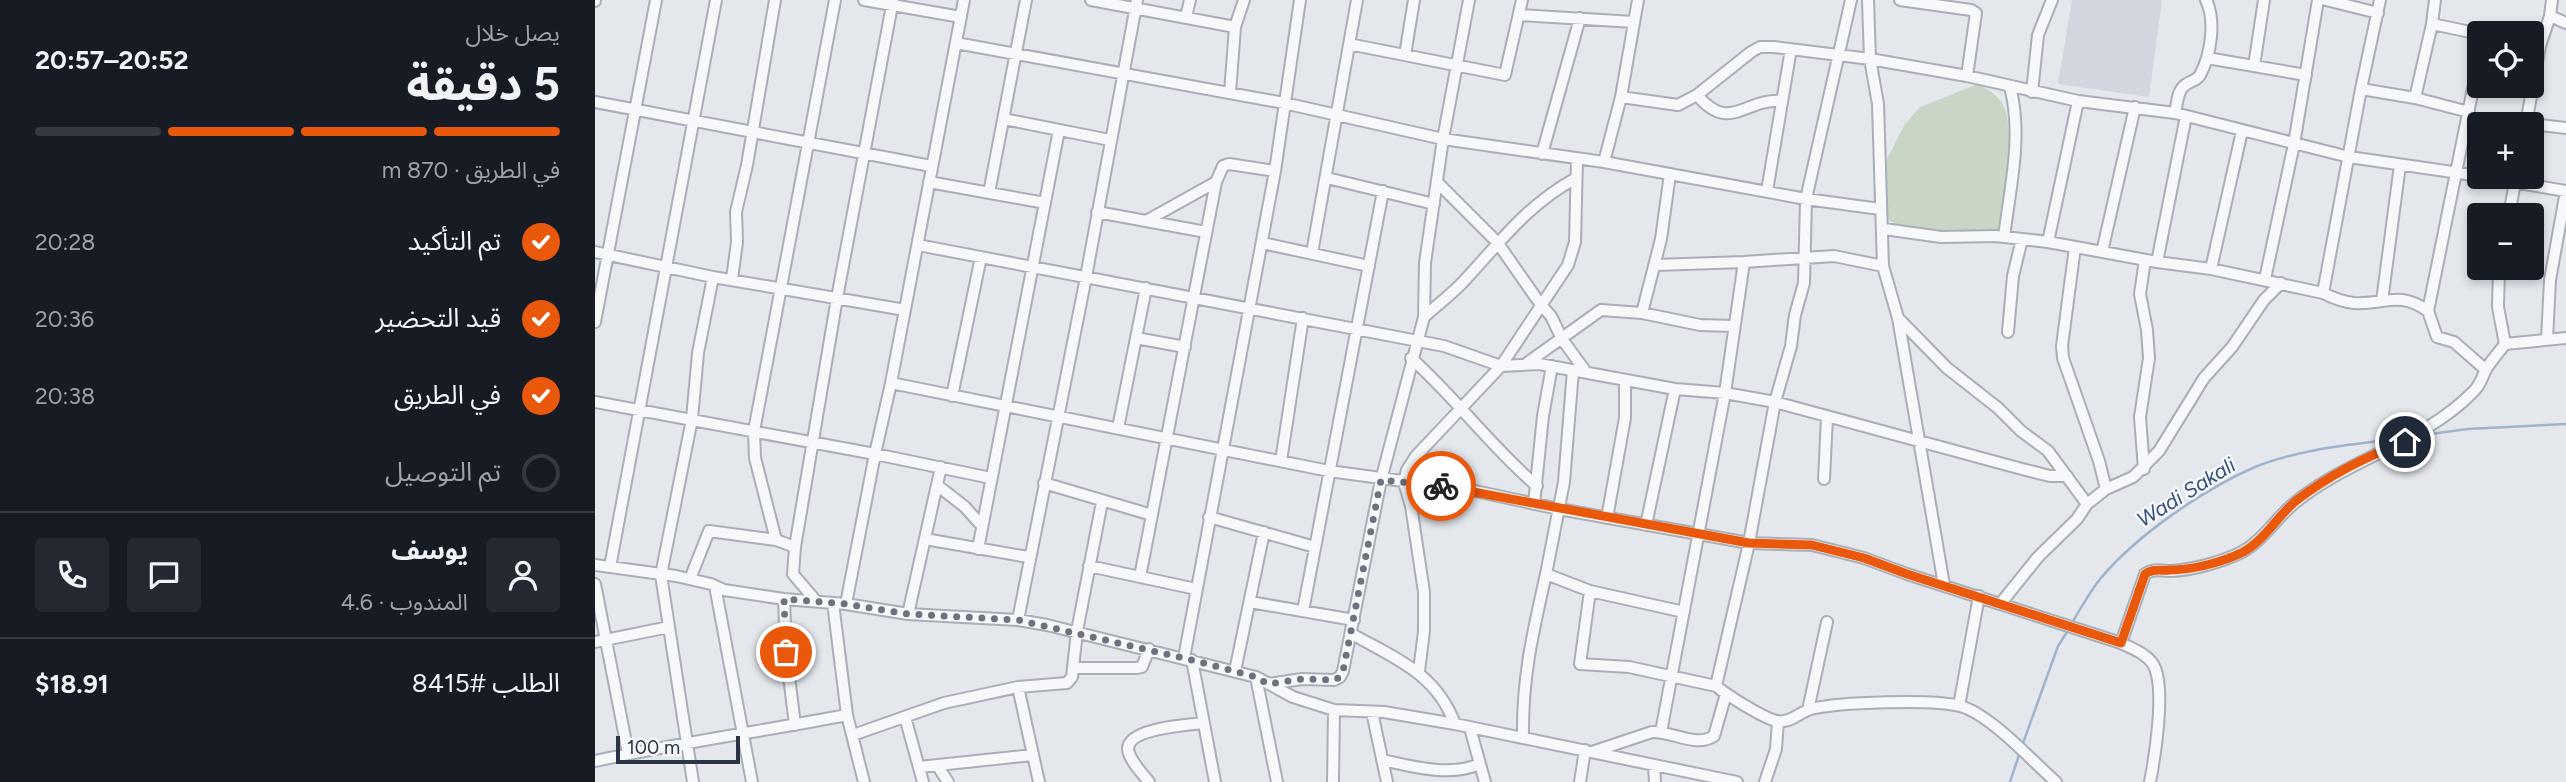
<!DOCTYPE html>
<html lang="ar">
<meta charset="utf-8">
<style>
:root{--surface:#171b24;--page:#242831;--text:#f1f3f6;--muted:#9ea1a6;--line:#363941;--accent:#ea580c}
body{margin:0;font-family:Figtree,"Noto Sans Arabic",sans-serif;background:var(--page);color:var(--text);direction:rtl;height:100vh;display:flex;flex-direction:column;font-size:26px;white-space:nowrap}
*{box-sizing:border-box;margin:0}
p{font-size:23px;color:var(--muted)}
.icon{flex:none;width:38px;height:38px;fill:none;stroke:currentColor;stroke-width:2;stroke-linecap:round;stroke-linejoin:round}
.map{position:relative;flex:1;overflow:hidden;direction:ltr}
.panel{display:flex;flex-direction:column;background:var(--surface);width:595px}
.panel>*{flex:none}
.buttons{position:absolute;left:1872px;top:21px;display:grid;gap:14px}
.buttons a{display:grid;place-items:center;width:77px;height:77px;border-radius:7px;background:var(--surface);box-shadow:0 4px 10px #0003;font-size:35px}
.scale{position:absolute;left:21px;bottom:18px;width:124px;box-sizing:border-box;padding-left:7px;border:4px solid #2b3445;border-top:0;font-size:19px;line-height:24px;white-space:nowrap;color:#2b3445;-webkit-text-stroke:5px #f4f6f9;paint-order:stroke}
.pin{position:absolute;display:grid;place-items:center;width:60px;height:60px;color:#fff;margin:-30px;border:4px solid #fff;border-radius:50%;box-shadow:0 2px 7px #0007}
.courier{position:absolute;display:grid;place-items:center;width:70px;height:70px;margin:-35px;border:5px solid #ea580c;border-radius:50%;background:#fff;color:#222;box-shadow:0 2px 9px #0007}
.overview em{font-style:normal;font-weight:700}
.overview div{display:flex;flex-direction:column-reverse}
.overview{display:flex;align-items:center;justify-content:space-between;height:119px;padding:0 35px}
h1{font-size:46px;font-weight:700;line-height:52px}
.bar{display:grid;grid-template-columns:repeat(4,1fr);gap:10px 7px;align-content:center;height:84px;padding:0 35px}
.bar i{height:9px;border-radius:5px;background:var(--line)}
.bar .active{background:var(--accent)}
.bar p{grid-column:span 4}
.line{display:flex;align-items:center;gap:18px;padding:0 35px;border-top:2px solid var(--line)}
.line div{flex:1}
.round{display:grid;place-items:center;flex:none;width:74px;height:74px;border-radius:7px;background:var(--page)}
ol{padding:0 35px;list-style:none}
li{display:flex;align-items:center;gap:21px;height:77px}
li p{margin-inline-start:auto}
li .icon{padding:7px;border-radius:50%;background:var(--accent);color:#fff;stroke-width:4}
li:last-child{color:var(--muted)}
li i{width:38px;height:38px;border:4px solid var(--line);border-radius:50%}
main{display:flex;flex:1;min-height:0}
.map>svg:first-child{display:block}
.built{fill:#d2d6de}
.green{fill:#c9d6c5}
.lines{fill:none;stroke-linecap:round;stroke-linejoin:round}
.stream{stroke:#9fb4cc;stroke-width:2.5}
.minor-casing{stroke:#a9aeb7;stroke-width:14}
.minor{stroke:#f7f8fa;stroke-width:10}
.done{stroke:#6c737f;stroke-width:7;stroke-dasharray:0 12.6}
.route{stroke:#ea580c;stroke-width:9}
.labels{text-anchor:middle;dominant-baseline:central;stroke-width:5;stroke-linejoin:round;paint-order:stroke}
.water-label{font-size:21px;font-style:italic;fill:#34527a;stroke:#f4f6f9}
</style>
<main>
<div class="map">
<svg width="1971" height="782" viewBox="0 0 1971 782">
<rect width="100%" height="100%" fill="#e4e7ec"/>
<path class="built" d="M1477 0H1567L1554 97 1463 84Z"/>
<path class="green" d="M1383 84C1394 90 1406 97 1410 110 1420 140 1409 197 1406 230 1377 231 1308 238 1288 215L1289 165 1310 124 1325 107Z"/>
<g class="lines">
<path class="stream" d="M1828 435 1873 429 1971 424
M1477 623C1486 608 1495 591 1506 578 1542 535 1609 489 1660 467 1704 449 1755 445 1801 439
M1427 746 1463 646 1474 629
M1415 782 1425 752"/>
<defs>
<path id="minor" d="M269 0 366 17
M496 0 640 27
M1256 0 1211 199 1209 283 1200 315 1196 346 1180 402 1154 543 1217 545 1269 558 1312 574 1526 643C1538 649 1555 655 1560 668 1570 693 1560 756 1555 782
M1273 0 1275 59 1283 104 1288 266 1303 318 1349 585
M1305 0 1376 10 1381 13 1372 76
M1731 0 1783 13
M0 1V0
M925 15 1039 22
M1955 16 1971 23
M591 17 595 0
M1837 24 1885 34
M361 43 689 103 848 139 1009 162 1211 199 1285 209
M754 44 910 75 927 0
M1885 54 1833 311 1842 337 1859 342 1891 370
M810 55 819 0
M1612 58 1711 75
M1659 66 1669 0
M1766 89 1820 98 1874 112
M1437 92 1443 35 1457 0
M635 93 640 27 649 0
M1102 95C1135 134 1149 98 1187 101
M1026 97 1083 105 1102 95 1156 52 1165 47H1179L1275 59 1372 76 1483 101 1580 113 1754 157 1885 176
M1820 98 1837 24 1840 0
M0 102 336 166
M1580 113C1582 105 1582 93 1588 87 1593 81 1601 82 1605 75 1616 55 1621 20 1611 0
M409 119 515 140
M1931 124 1945 46 1955 16 1957 0
M1937 124 1971 128
M947 154 985 18
M1009 162 1026 97 1043 0
M1888 177 1971 191
M732 178 839 204
M334 182 450 203
M842 182 902 242 946 305 956 316 967 339 991 372
M1172 191 1196 49
M394 193 431 0
M502 212 611 232
M1914 215 1921 177
M551 221 621 182
M1289 229 1346 237 1401 236 1453 242 1562 262 1616 269 1728 293C1738 298 1748 302 1759 303 1790 305 1803 290 1833 311
M1409 237C1415 188 1428 135 1415 87
M1453 242 1483 101
M667 243 774 266
M323 245 849 346 906 366 944 364 1080 389
M1480 247 1467 346 1468 358 1504 461 1511 489
M0 252 118 277 310 310
M1507 252 1540 107
M717 253 762 0
M1562 262 1591 116
M1060 265 1149 262 1239 256 1288 266
M1904 268 1903 307 1910 344
M1616 269 1647 131
M137 279 142 242 141 212 152 165 180 0
M1670 279 1699 144 1723 0
M1728 293 1766 89 1785 0
M1787 301 1805 165
M1047 313 1066 239 1075 174
M829 317C842 305 857 294 869 281 907 240 931 206 981 178
M1303 318 1352 368 1403 408 1426 431 1453 451 1492 504
M0 322 61 0
M1413 332 1418 276 1427 239
M541 338 590 347
M1952 339 1955 280 1971 191
M816 358C861 398 896 447 942 486
M932 363 1006 310 1047 313 1105 325 1138 326
M978 370 969 482 951 574 995 591 1089 612
M296 383 734 471 875 490 964 509 1154 543 1121 686C1133 696 1167 717 1181 721 1194 724 1205 712 1216 709 1244 702 1338 699 1365 706 1395 714 1437 761 1461 782
M357 396 386 257
M0 402 280 454 296 383 369 0
M523 428 551 288
M686 461 708 318
M1549 469 1545 417 1554 358 1552 330 1545 294 1550 260
M1229 479 1232 417
M449 483 557 515
M342 485 370 507 387 526
M939 504 948 416 957 366
M614 517 720 547
M1012 518 1030 418V380
M1051 525 1080 389 1130 393 1180 402 1427 469 1455 476H1472
M330 539 433 557
M181 540 160 458 159 431 240 0
M383 549 464 130
M0 565 81 576 116 584 129 590 189 599 251 604 313 614 423 620 452 625 661 677 698 697 739 710 789 712 860 724 1142 782
M494 566 601 589
M15 567 121 0
M545 577 621 182 628 166 634 164 680 171
M95 579 114 531 181 540 200 547
M0 584 33 753
M120 586 157 782
M995 591 985 664 1034 667 1121 686
M189 599 191 652 200 725
M221 601 198 574 200 547 242 298 298 0
M655 602 759 620
M238 603 252 715 269 782
M1406 603 1443 557 1482 519 1492 504 1511 489 1538 477 1564 451 1609 378 1637 347 1669 300 1686 283
M251 604 280 454 396 478
M708 611 788 191
M313 614 346 467
M423 620 491 277 542 0
M757 634C801 659 841 673 860 724
M0 642 74 627
M1526 643 1550 574C1559 568 1565 571 1575 571 1598 570 1627 562 1647 552 1669 540 1682 516 1702 501 1757 457 1828 443 1878 392 1885 386 1887 378 1891 369 1897 360 1904 352 1910 344L1971 338
M589 658 680 171 705 0
M597 660 620 782
M478 668H542L547 667 554 649
M640 671 669 532
M824 671 829 631V592L816 506 809 482 812 470 821 456 906 366 973 265 980 242 982 159
M661 677 682 782
M673 684 707 679 739 680 745 677 748 671 786 480 829 317 830 263 848 139 874 0
M423 687 444 782
M1364 706 1384 596
M1213 710 1232 622
M777 712 792 782
M310 717 328 782
M875 728 890 782
M1066 732 1130 393 1149 262
M258 735 349 703 423 687 472 683 477 677 482 631 507 502
M928 738C927 677 938 632 951 574
M997 752 1057 732C1077 731 1101 748 1119 736L1131 694
M787 760C820 767 854 777 885 764
M0 761C84 743 168 731 252 715
M342 765 353 782
M1059 766 1060 782
M324 767 438 755
M98 782 66 575 97 419 103 353 118 277
M554 782C547 773 534 760 533 749 533 728 593 725 609 723
M738 782 739 710
M985 782 990 750
M1170 782 1181 749 1183 721"/>
</defs>
<use href="#minor" class="minor-casing"/>
<use href="#minor" class="minor"/>
</g>
<g class="lines">
<path class="done" d="M191 652 189 599 251 604 313 614 423 620 597 660 661 677 673 684 707 679 739 680 745 677 748 671 786 480 846 486"/>
<path class="route" d="M846 486 1154 543 1217 545 1269 558 1312 574 1526 643 1550 574C1559 568 1565 571 1575 570 1598 570 1628 562 1648 552 1670 540 1683 515 1702 500 1735 475 1772 456 1810 442"/>
</g>
<g class="labels">
<g class="water-label">
<text transform="translate(1591 492) rotate(-32)">Wadi Sakali</text>
</g>
</g>
</svg>
<div class="buttons">
<a><svg class="icon" aria-label="locate" viewBox="0 0 24 24"><circle cx="12" cy="12" r="6"/><path d="M12 2v4M12 18v4M2 12h4M18 12h4"/></svg></a>
<a>+</a>
<a>−</a>
</div>
<div class="scale">100 m</div>
<div class="pin" style="left:191px;top:652px;background:#ea580c"><svg class="icon" aria-label="bag" viewBox="0 0 24 24"><path d="M5 8h14l-1 12H6zM9 8a3 3 0 0 1 6 0"/></svg></div>
<div class="pin" style="left:1810px;top:442px;background:#1f2937"><svg class="icon" aria-label="home" viewBox="0 0 24 24"><path d="M3 11l9-7 9 7M6 9v11h12V9"/></svg></div>
<div class="courier" style="left:846px;top:486px"><svg class="icon" aria-label="bike" viewBox="0 0 24 24"><circle cx="6" cy="16" r="4"/><circle cx="18" cy="16" r="4"/><path d="M6 16l4-8h5l3 8M10 8l3 8H6M13 5h3"/></svg></div>
</div>
<section class="panel">
<div class="overview"><div><h1>5 دقيقة</h1><p>يصل خلال</p></div><em>20:52–20:57</em></div>
<div class="bar"><i class="active"></i><i class="active"></i><i class="active"></i><i></i><p>في الطريق · 870 m</p></div>
<ol>
<li><svg class="icon" aria-label="check" viewBox="0 0 24 24"><path d="M5 12l5 5 9-10"/></svg>تم التأكيد<p>20:28</p></li>
<li><svg class="icon" aria-label="check" viewBox="0 0 24 24"><path d="M5 12l5 5 9-10"/></svg>قيد التحضير<p>20:36</p></li>
<li><svg class="icon" aria-label="check" viewBox="0 0 24 24"><path d="M5 12l5 5 9-10"/></svg>في الطريق<p>20:38</p></li>
<li><i></i>تم التوصيل</li>
</ol>
<div class="line" style="height:126px"><a class="round"><svg class="icon" aria-label="person" viewBox="0 0 24 24"><circle cx="12" cy="8" r="4"/><path d="M4 21q1-7 8-7t8 7"/></svg></a><div><b>يوسف</b><p>المندوب · 4.6</p></div><a class="round"><svg class="icon" aria-label="chat" viewBox="0 0 24 24"><path d="M4 5h16v11H9l-5 4z"/></svg></a><a class="round"><svg class="icon" aria-label="phone" viewBox="0 0 24 24"><path d="M5 4h4l2 5-3 2q2 4 5 5l2-3 5 2v4C11 20 4 13 5 4z"/></svg></a></div>
<div class="line" style="height:91px"><div>الطلب #8415</div><b>$18.91</b></div>
</section>
</main>
